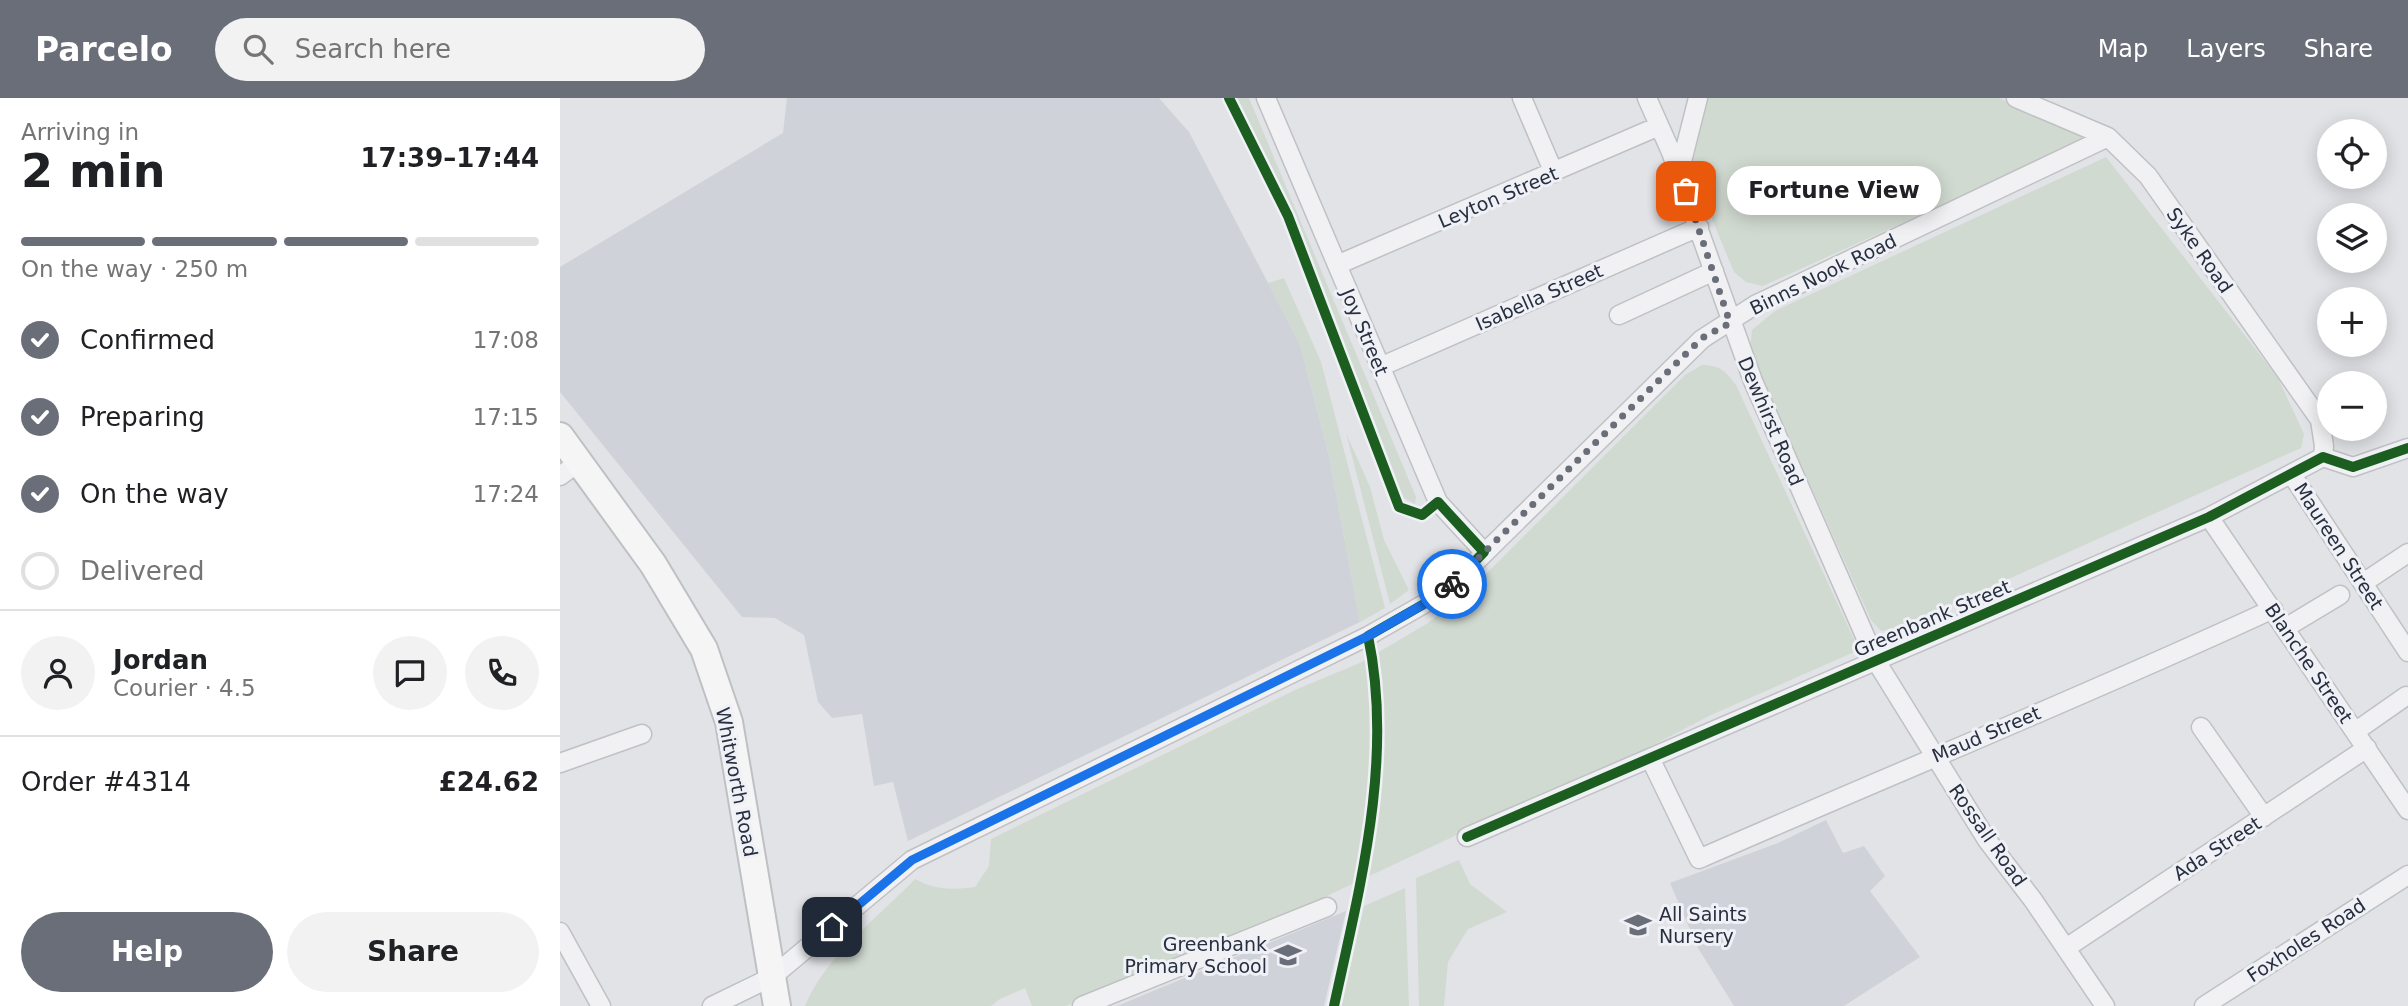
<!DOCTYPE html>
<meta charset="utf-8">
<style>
:root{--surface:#fff;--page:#f2f2f2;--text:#202124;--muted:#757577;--line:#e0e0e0;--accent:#696e79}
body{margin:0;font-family:"DejaVu Sans",sans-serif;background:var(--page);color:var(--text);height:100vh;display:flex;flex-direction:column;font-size:26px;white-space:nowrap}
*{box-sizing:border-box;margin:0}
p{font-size:23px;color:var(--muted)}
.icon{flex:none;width:38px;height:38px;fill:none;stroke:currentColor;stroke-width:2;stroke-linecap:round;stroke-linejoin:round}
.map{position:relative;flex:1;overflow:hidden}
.drawer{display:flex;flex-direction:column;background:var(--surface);width:560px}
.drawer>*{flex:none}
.tools{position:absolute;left:1757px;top:21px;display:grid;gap:14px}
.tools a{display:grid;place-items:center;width:70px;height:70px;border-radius:50%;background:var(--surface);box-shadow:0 4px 18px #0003;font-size:35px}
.pin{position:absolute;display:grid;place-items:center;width:60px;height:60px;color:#fff;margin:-30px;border-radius:14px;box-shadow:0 4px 10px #0006}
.courier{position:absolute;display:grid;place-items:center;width:70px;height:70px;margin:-35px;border:5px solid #1a73e8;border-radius:50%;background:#fff;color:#222;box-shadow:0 2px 9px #0007}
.bubble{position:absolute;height:49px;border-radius:24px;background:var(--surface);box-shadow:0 4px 18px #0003;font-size:23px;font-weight:700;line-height:49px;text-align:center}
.summary em{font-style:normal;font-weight:700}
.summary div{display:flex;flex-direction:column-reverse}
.summary{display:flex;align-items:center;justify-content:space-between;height:119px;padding:0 21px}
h1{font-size:46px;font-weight:700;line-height:52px}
.bar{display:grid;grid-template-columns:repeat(4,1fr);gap:10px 7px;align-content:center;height:84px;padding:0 21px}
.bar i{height:9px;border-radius:5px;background:var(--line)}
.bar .active{background:var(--accent)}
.bar p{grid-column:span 4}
.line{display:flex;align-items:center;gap:18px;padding:0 21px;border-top:2px solid var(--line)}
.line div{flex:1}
.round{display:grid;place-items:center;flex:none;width:74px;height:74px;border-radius:37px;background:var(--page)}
ol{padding:0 21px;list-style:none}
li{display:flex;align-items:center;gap:21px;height:77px}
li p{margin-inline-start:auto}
li .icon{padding:7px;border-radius:50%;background:var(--accent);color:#fff;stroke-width:4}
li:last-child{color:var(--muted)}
li i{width:38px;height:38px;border:4px solid var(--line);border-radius:50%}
.cta{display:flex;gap:14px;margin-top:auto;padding:14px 21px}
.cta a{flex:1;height:80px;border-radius:42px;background:var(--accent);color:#fff;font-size:28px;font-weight:700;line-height:80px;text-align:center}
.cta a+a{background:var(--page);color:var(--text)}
header{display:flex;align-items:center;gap:42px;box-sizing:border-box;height:98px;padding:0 35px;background:var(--accent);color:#fff}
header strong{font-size:33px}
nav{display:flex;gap:38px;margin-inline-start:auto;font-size:24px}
.search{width:490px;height:63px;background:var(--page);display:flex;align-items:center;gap:18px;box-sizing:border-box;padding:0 24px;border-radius:38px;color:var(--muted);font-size:26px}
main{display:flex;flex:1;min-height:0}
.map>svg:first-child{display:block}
.built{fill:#cfd2d9}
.green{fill:#d1dad1}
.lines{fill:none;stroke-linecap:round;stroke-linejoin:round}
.minor-casing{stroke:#bfc1c4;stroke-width:21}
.primary-casing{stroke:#bec0c4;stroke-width:30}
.minor{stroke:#f1f1f3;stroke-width:18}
.primary{stroke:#f5f5f6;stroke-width:26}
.cycleway-casing{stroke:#eff1f6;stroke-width:15}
.cycleway{stroke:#1b5e20;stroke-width:10}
.done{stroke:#696e79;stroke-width:7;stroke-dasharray:0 12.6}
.route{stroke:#1a73e8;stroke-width:9}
.labels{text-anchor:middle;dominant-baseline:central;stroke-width:6;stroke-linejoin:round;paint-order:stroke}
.street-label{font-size:19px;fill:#282f3f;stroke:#eff1f6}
.poi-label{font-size:19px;fill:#282f3f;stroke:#eff1f6;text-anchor:start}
</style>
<header>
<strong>Parcelo</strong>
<div class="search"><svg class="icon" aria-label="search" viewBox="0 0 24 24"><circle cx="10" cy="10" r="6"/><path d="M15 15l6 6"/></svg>Search here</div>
<nav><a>Map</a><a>Layers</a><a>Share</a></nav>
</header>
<main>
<section class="drawer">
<div class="summary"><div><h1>2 min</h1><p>Arriving in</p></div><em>17:39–17:44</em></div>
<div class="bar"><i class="active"></i><i class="active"></i><i class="active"></i><i></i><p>On the way · 250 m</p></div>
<ol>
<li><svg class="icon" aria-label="check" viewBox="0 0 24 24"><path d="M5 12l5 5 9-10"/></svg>Confirmed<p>17:08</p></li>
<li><svg class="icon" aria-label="check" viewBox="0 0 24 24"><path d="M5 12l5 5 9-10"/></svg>Preparing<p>17:15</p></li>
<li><svg class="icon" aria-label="check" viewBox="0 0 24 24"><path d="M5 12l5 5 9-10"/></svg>On the way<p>17:24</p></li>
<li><i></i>Delivered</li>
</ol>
<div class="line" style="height:126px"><a class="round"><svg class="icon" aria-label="person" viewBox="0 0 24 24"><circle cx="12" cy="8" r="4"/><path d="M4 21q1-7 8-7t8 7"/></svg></a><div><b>Jordan</b><p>Courier · 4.5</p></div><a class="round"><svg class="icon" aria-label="chat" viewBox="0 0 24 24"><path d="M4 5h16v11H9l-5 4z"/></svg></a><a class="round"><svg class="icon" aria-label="phone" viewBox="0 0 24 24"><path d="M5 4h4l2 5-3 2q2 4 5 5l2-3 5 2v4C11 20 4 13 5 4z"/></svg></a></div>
<div class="line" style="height:91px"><div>Order #4314</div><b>£24.62</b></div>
<div class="cta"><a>Help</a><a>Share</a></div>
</section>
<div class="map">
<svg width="1848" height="908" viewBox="0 0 1848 908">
<rect width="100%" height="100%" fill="#e1e3e6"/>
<path class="built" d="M227 0H599L629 34 740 246 769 358 800 524 348 743 333 684 314 688 302 616 272 620 258 604 244 537 215 520 182 519 0 294V169L223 35Z
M1266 722 1283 755 1304 748 1325 778 1310 793 1360 859 1284 908H1174L1138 850 1110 785 1218 745Z
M786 813 764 908H557Z"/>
<path class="green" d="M672 0H689L856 399 855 406 837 396 803 300Z
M1146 0H1439L1530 40 1203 188 1186 184 1174 174 1130 68Z
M1546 59 1718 280 1744 336 1741 350 1339 530 1321 533 1311 522 1190 253 1192 232 1215 213Z
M724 180 761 264 825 510 800 524 769 358 740 246 708 185Z
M1142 267C1159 267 1166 273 1176 287L1299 552 1151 617 1026 682 903 734 769 797 506 908H472L465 890 440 901 431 908H245C265 858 319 819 355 781 375 792 392 792 415 789L429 768 431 741 735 592 802 564 868 525 905 497 1125 277Z
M786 335 810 389 824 442 849 492 830 506Z
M899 762 910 786 947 814 908 831 888 864 884 908H859L856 780Z
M845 790 849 908H781L804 808Z"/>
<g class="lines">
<defs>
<path id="minor" d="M706 0 878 404 924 454
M962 0 994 75
M1087 0 1111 54 1193 283 1316 563 1427 742 1473 802 1545 908
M1456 0 1548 39 1588 78 1760 322 1764 348 1763 359
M1119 75 1138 0
M777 167 1099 28
M1059 217 1154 173
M820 269 1139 129
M1732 377 1848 554
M0 378 19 364
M1649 419 1848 712
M1803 485 1848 455
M1725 530 1780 497
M1641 629 1704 719
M1796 633 1846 598
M1091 662 1139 761C1330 677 1523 599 1713 511
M0 665 82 636
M907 739 1649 419 1763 359 1793 369 1848 350
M0 834 41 908
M1506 850 1807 650
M152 908 212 879 352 762 808 538 885 494 1142 241 1195 207 1548 39
M522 908 767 809
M1644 908 1848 777"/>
<path id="primary" d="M0 338 93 466 144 551 169 624 217 908"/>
</defs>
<use href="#minor" class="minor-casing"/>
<use href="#primary" class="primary-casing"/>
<use href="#minor" class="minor"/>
<use href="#primary" class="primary"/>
<defs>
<path id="cycleway" d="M669 0 728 118 839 409 862 417 878 404 924 454 885 494 808 538C834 661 800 788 774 908
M907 739 1649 419 1763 359 1793 369 1848 350"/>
</defs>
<use href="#cycleway" class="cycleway-casing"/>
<use href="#cycleway" class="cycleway"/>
</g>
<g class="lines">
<path class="done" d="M892 486 1142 240 1170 225 1126 93"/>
<path class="route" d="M272 829 352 762 808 538 885 494 892 486"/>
</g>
<defs>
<symbol id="school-bare" viewBox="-9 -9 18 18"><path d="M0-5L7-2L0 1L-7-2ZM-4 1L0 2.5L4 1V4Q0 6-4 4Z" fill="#696e79" stroke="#eff1f6" stroke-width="2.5" paint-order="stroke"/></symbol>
</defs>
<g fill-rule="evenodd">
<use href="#school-bare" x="1059" y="808" width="38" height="38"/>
<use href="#school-bare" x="709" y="838" width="38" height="38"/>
</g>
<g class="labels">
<g class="street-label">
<text transform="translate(938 99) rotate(-23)">Leyton Street</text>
<text transform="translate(1640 152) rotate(55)">Syke Road</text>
<text transform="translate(1263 176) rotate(-26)">Binns Nook Road</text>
<text transform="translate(979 199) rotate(-24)">Isabella Street</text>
<text transform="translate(805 234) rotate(67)">Joy Street</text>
<text transform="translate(1211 323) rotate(67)">Dewhirst Road</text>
<text transform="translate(1779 448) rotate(57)">Maureen Street</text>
<text transform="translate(1372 520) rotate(-23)">Greenbank Street</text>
<text transform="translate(1749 565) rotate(56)">Blanche Street</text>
<text transform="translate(1426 636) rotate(-23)">Maud Street</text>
<text transform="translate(177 684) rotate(79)">Whitworth Road</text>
<text transform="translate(1428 737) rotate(55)">Rossall Road</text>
<text transform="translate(1657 750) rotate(-33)">Ada Street</text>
<text transform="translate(1746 842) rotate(-33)">Foxholes Road</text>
</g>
<g class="poi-label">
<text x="1099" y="816">All Saints<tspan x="1099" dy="22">Nursery</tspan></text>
<text x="707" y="846" text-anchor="end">Greenbank<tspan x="707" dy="22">Primary School</tspan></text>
</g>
</g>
</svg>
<div class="tools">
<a><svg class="icon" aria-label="locate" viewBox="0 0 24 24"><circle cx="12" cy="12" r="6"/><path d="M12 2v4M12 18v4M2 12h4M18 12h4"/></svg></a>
<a><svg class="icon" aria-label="layers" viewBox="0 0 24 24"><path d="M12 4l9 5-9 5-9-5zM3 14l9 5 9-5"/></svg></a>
<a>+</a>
<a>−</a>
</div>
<div class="pin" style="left:1126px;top:93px;background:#ea580c"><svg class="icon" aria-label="bag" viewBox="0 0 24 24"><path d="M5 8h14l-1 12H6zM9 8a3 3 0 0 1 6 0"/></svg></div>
<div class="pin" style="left:272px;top:829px;background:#1f2937"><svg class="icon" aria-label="home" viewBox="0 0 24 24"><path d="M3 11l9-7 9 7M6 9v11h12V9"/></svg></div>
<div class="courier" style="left:892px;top:486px"><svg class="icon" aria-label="bike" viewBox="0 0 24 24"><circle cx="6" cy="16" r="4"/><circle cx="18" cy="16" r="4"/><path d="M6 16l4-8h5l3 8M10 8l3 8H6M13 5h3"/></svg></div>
<div class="bubble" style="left:1167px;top:68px;width:214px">Fortune View</div>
</div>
</main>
